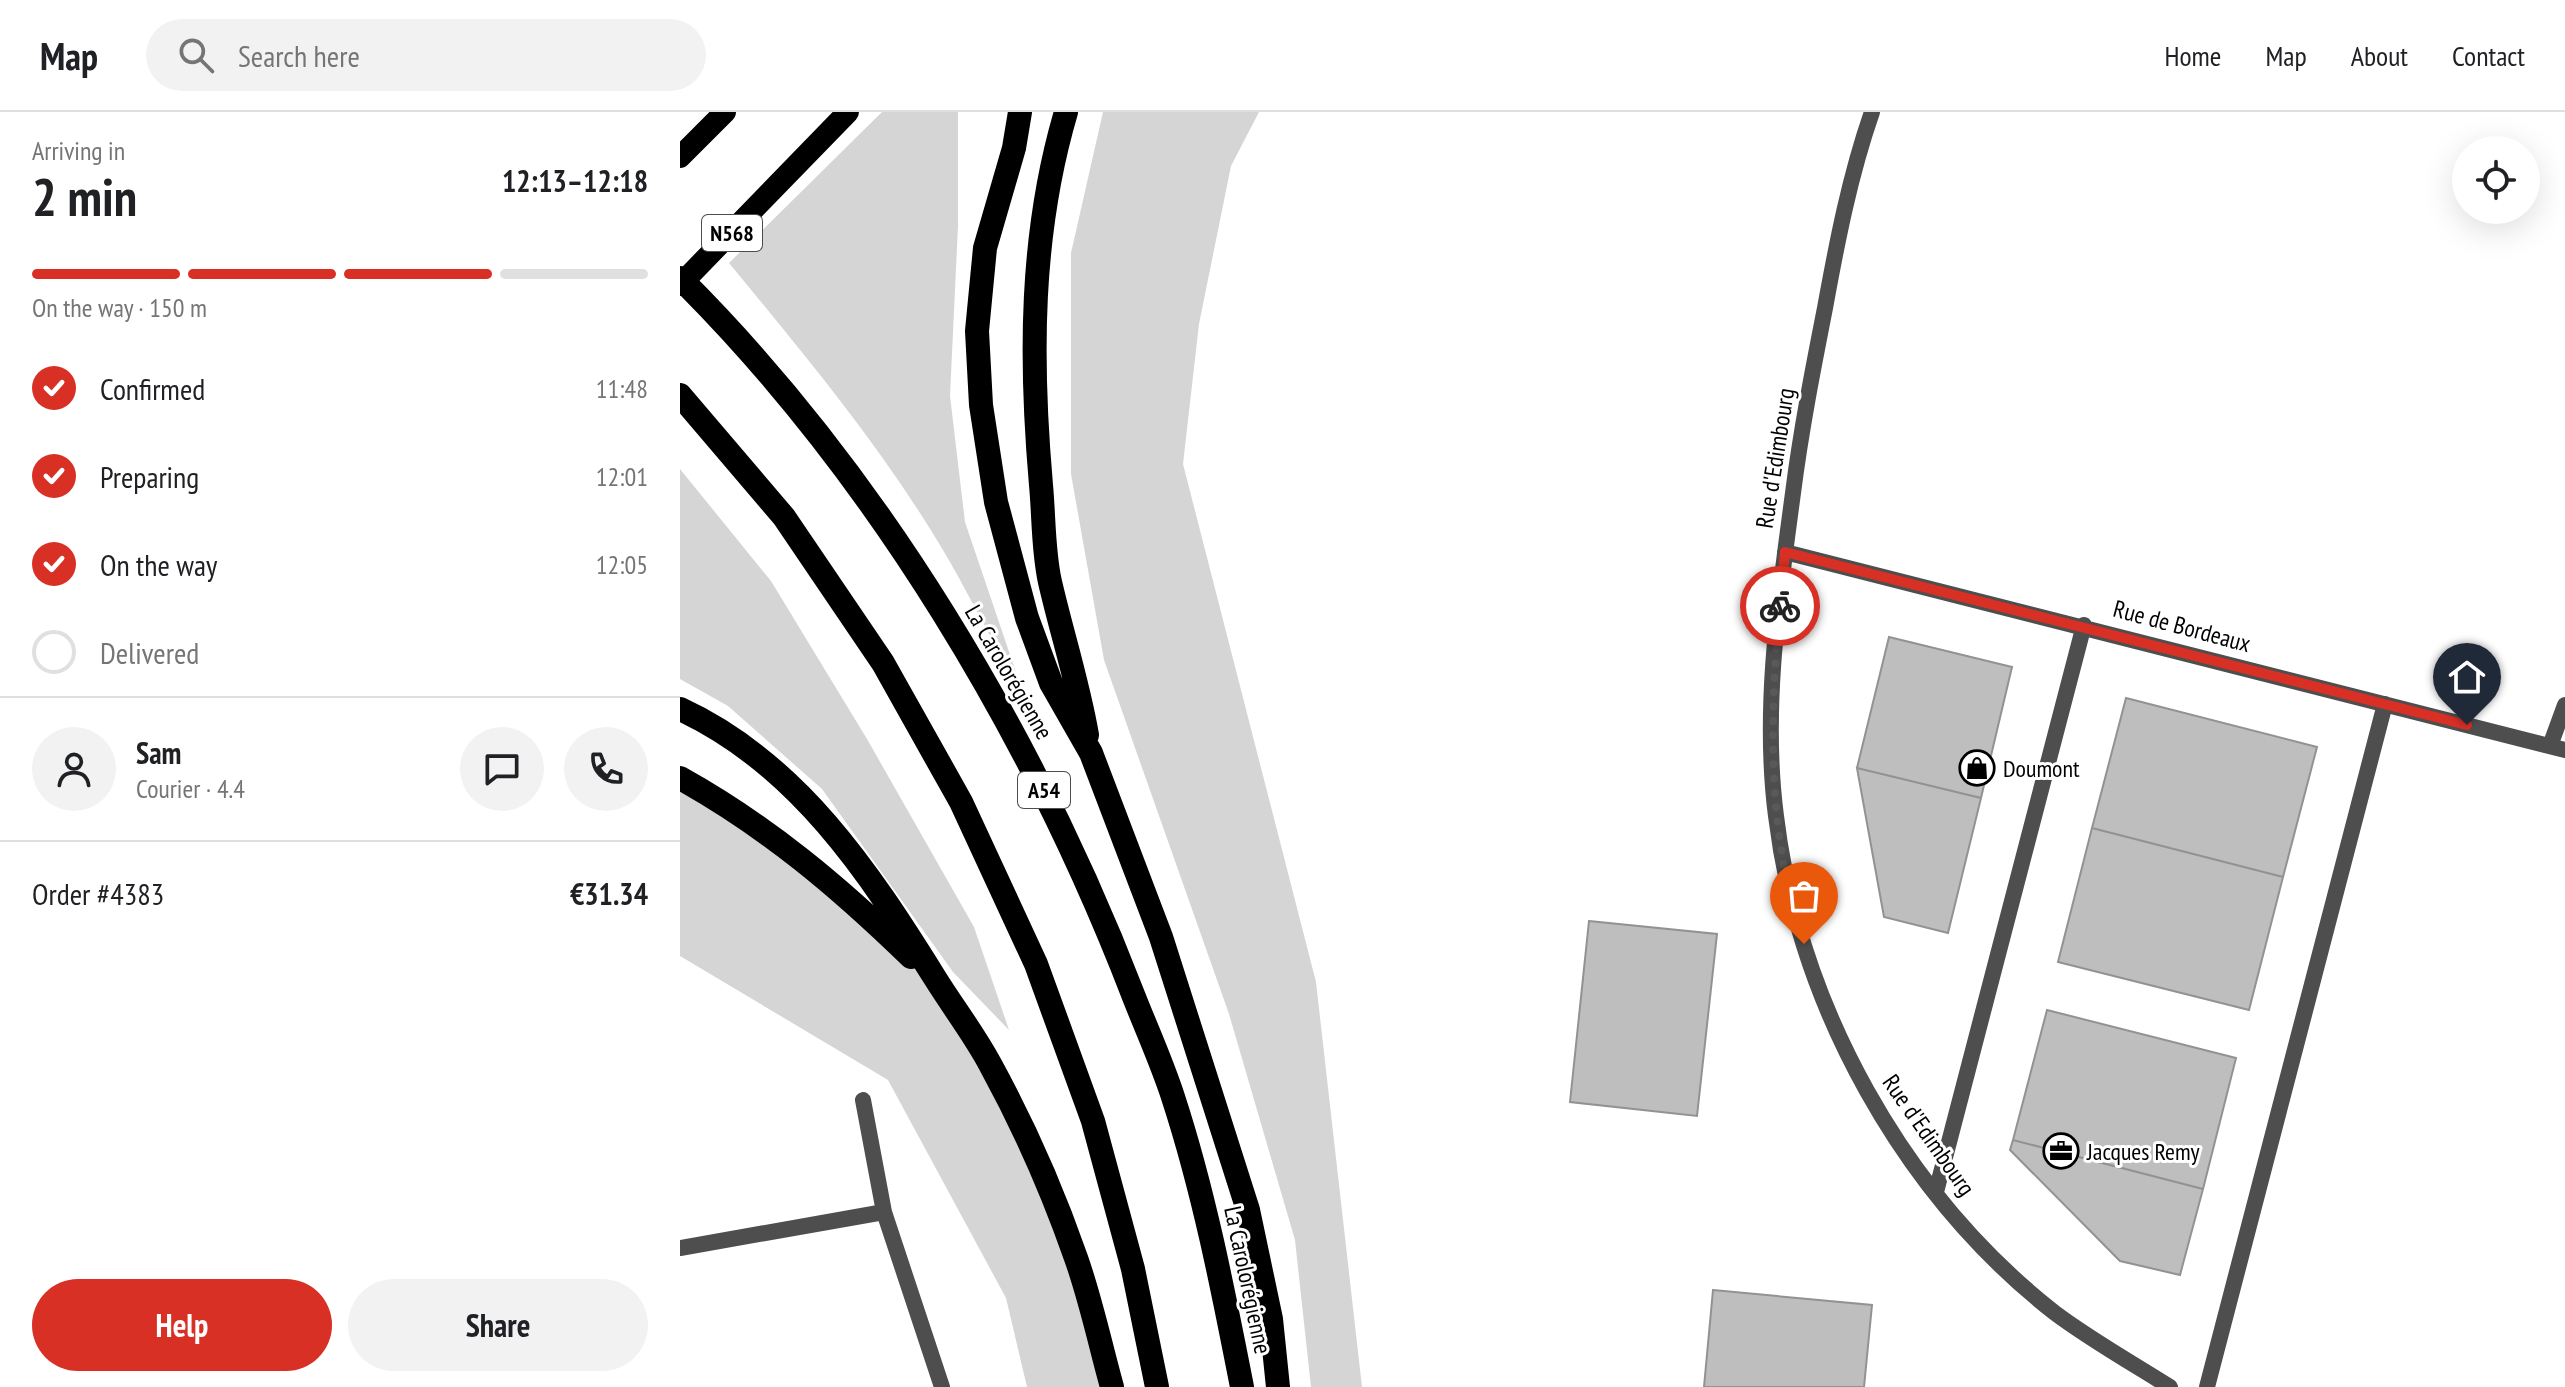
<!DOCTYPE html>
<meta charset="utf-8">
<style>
:root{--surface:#fff;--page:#f2f2f2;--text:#202124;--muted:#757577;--line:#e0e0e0;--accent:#d93025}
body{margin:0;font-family:"PT Sans Narrow",sans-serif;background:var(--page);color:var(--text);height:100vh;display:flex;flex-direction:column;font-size:30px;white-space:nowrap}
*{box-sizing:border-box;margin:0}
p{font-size:26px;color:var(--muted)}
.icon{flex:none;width:44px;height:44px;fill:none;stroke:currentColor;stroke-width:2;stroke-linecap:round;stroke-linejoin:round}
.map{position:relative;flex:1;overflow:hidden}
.details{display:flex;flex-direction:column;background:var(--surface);width:680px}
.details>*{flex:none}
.fabs{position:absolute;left:1772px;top:24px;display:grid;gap:16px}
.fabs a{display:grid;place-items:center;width:88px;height:88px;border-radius:50%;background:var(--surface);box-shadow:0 8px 32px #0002;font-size:40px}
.pin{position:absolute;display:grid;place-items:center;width:68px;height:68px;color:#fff;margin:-82px -34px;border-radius:50% 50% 50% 0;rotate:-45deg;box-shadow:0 0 8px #0007}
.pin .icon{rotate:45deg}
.courier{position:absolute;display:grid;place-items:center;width:80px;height:80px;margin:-40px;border:6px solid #d93025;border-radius:50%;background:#fff;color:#222;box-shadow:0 2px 10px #0007}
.overview em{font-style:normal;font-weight:600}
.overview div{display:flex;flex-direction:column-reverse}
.overview{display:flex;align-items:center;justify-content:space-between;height:136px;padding:0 32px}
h1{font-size:52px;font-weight:600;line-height:60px}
.bar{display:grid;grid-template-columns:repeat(4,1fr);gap:12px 8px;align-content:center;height:96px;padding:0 32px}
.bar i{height:10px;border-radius:6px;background:var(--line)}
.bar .selected{background:var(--accent)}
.bar p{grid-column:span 4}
.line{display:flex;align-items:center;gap:20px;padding:0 32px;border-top:2px solid var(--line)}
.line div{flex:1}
.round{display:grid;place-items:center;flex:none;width:84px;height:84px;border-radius:42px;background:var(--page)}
ol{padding:0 32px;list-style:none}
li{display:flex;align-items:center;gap:24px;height:88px}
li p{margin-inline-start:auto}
li .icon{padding:8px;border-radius:50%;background:var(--accent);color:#fff;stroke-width:4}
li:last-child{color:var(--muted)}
li i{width:44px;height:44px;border:4px solid var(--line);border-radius:50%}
.cta{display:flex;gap:16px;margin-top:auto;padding:16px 32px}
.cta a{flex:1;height:92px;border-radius:48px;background:var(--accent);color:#fff;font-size:32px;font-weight:600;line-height:92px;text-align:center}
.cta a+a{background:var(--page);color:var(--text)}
header{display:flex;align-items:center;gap:48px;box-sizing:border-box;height:112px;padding:0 40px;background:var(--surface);border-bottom:2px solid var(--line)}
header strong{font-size:38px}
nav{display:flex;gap:44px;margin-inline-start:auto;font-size:28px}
.search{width:560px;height:72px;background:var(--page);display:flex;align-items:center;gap:20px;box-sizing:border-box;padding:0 28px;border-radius:44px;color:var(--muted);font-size:30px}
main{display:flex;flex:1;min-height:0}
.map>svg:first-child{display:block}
.green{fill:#d5d5d5}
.building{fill:#bebebe;stroke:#929292;stroke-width:2}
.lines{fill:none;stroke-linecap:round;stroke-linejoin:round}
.service{stroke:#4e4e4e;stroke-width:16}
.minor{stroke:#4e4e4e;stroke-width:16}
.trunk{stroke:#000;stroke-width:22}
.motorway{stroke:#000;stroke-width:24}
.done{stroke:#595959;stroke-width:8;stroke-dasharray:0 14.4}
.route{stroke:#d93025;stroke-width:10}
.labels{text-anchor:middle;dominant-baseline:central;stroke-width:6;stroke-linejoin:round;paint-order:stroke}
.shield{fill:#fff;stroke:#4c4c4c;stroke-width:2}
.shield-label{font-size:22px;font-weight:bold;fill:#000}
.street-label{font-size:24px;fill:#000;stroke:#fff}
.poi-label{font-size:24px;fill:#000;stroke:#fff;text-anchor:start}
</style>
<header>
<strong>Map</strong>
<div class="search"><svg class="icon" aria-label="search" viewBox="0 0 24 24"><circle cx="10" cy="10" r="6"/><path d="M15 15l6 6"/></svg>Search here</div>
<nav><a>Home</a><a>Map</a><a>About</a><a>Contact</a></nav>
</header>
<main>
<section class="details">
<div class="overview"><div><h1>2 min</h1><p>Arriving in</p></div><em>12:13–12:18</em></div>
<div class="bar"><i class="selected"></i><i class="selected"></i><i class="selected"></i><i></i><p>On the way · 150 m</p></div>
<ol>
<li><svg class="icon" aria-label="check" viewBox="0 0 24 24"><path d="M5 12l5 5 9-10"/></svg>Confirmed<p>11:48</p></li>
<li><svg class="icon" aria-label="check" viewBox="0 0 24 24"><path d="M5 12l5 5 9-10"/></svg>Preparing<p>12:01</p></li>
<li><svg class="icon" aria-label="check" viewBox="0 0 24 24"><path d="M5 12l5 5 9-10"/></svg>On the way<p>12:05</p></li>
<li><i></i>Delivered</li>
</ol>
<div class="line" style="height:144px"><a class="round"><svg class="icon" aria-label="person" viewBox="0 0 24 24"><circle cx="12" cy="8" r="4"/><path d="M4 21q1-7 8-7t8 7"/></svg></a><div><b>Sam</b><p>Courier · 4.4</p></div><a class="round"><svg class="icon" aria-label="chat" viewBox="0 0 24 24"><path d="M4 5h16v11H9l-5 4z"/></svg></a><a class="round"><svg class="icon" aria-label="phone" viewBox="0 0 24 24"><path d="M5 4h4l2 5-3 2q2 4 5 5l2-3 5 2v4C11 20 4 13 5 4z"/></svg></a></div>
<div class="line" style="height:104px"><div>Order #4383</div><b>€31.34</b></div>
<div class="cta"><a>Help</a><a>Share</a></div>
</section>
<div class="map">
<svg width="1885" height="1275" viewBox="0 0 1885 1275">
<rect width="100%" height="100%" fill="#fff"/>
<path class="green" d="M202 0H278V114L270 284 285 410 344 584C317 540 295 494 270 450 208 343 128 247 49 151Z
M423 0H579L551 54 519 212 503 352 636 870 682 1275H631L615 1128 549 902 424 548 391 362V141Z
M0 357 91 469 187 627 294 815 329 918 273 860 142 677 48 594 0 567Z
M0 654 227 840 331 992 430 1275H347L326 1186 208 968 0 844Z"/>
<path class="building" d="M1209 525 1332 555 1301 686 1177 656Z
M1446 586 1637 635 1603 765 1412 716Z
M1177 656 1301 686 1268 821 1204 805Z
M1412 716 1603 765 1569 898 1378 850Z
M909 809 1037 822 1017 1004 890 990Z
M1367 898 1556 946 1523 1077 1333 1028Z
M1333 1028 1523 1077 1500 1163 1440 1149 1330 1038Z
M1033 1178 1192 1193 1184 1275H1024Z"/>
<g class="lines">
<path class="service" d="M183 988 204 1100 262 1275
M0 1136 204 1100"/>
<path class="minor" d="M1192 0C1170 63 1157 130 1145 196 1133 257 1121 318 1113 381 1099 486 1082 597 1096 704 1119 894 1223 1082 1375 1201 1411 1228 1452 1251 1490 1275
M1105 440 1885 638
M1870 634 1885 593
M1256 1080 1404 513
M1527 1275 1705 592"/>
<path class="trunk" d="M0 45 45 0
M0 173 168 0"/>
<path class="motorway" d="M340 0 334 36 305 136 297 219 301 293 316 390 347 506 371 571 411 641 481 825 568 1098 591 1207 598 1275
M386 0C350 122 350 247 361 373 364 405 363 439 370 470 382 522 398 571 407 623
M0 166C198 363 354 625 454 885 467 918 482 951 493 985 524 1080 543 1178 562 1275
M0 283 104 405 203 551 281 690 356 852 413 1009 453 1157 477 1275
M0 597C117 651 189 760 255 866 273 895 294 922 310 952 344 1014 373 1080 396 1146 411 1188 420 1232 432 1275
M0 666C88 715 159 775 231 845"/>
</g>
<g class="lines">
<path class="done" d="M1100 494C1089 608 1087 723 1124 832"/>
<path class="route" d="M1100 494 1105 440 1787 613"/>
</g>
<defs>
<symbol id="shop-ring" viewBox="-11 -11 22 22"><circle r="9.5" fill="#fff" stroke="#000" stroke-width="1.5"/><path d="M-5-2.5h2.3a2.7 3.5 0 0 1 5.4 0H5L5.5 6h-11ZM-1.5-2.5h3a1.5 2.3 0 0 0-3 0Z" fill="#000"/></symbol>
<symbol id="office-ring" viewBox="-11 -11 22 22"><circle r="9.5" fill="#fff" stroke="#000" stroke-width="1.5"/><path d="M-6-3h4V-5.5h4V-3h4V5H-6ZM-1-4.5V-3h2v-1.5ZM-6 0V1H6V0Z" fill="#000"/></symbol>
</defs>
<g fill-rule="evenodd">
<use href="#shop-ring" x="1277" y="636" width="40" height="40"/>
<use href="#office-ring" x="1361" y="1019" width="40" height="40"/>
</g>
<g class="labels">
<g class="shield">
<rect x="22" y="103" width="60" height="36" rx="6"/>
<rect x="338" y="660" width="52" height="36" rx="6"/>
</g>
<g class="shield-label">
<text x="52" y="121">N568</text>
<text x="364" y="678">A54</text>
</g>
<g class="street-label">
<text transform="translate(1095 346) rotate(-81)">Rue d'Edimbourg</text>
<text transform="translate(1502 514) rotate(15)">Rue de Bordeaux</text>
<text transform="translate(329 560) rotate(60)">La Carolorégienne</text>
<text transform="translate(1249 1023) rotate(55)">Rue d'Edimbourg</text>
<text transform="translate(568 1168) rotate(78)">La Carolorégienne</text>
</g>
<g class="poi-label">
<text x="1323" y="656">Doumont</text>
<text x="1407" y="1039">Jacques Remy</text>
</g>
</g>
</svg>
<div class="fabs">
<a><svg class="icon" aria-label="locate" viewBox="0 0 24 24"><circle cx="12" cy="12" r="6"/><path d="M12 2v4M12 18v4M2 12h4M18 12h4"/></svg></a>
</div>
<div class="pin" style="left:1124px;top:832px;background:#ea580c"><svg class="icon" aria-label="bag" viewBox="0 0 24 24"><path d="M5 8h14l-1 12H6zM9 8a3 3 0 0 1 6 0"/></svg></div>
<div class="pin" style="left:1787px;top:613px;background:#1f2937"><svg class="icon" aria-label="home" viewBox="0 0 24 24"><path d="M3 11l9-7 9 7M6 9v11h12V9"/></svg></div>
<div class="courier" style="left:1100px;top:494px"><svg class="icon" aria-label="bike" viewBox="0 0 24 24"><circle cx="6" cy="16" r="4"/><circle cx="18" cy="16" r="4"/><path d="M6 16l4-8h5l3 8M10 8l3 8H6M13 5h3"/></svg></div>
</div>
</main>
